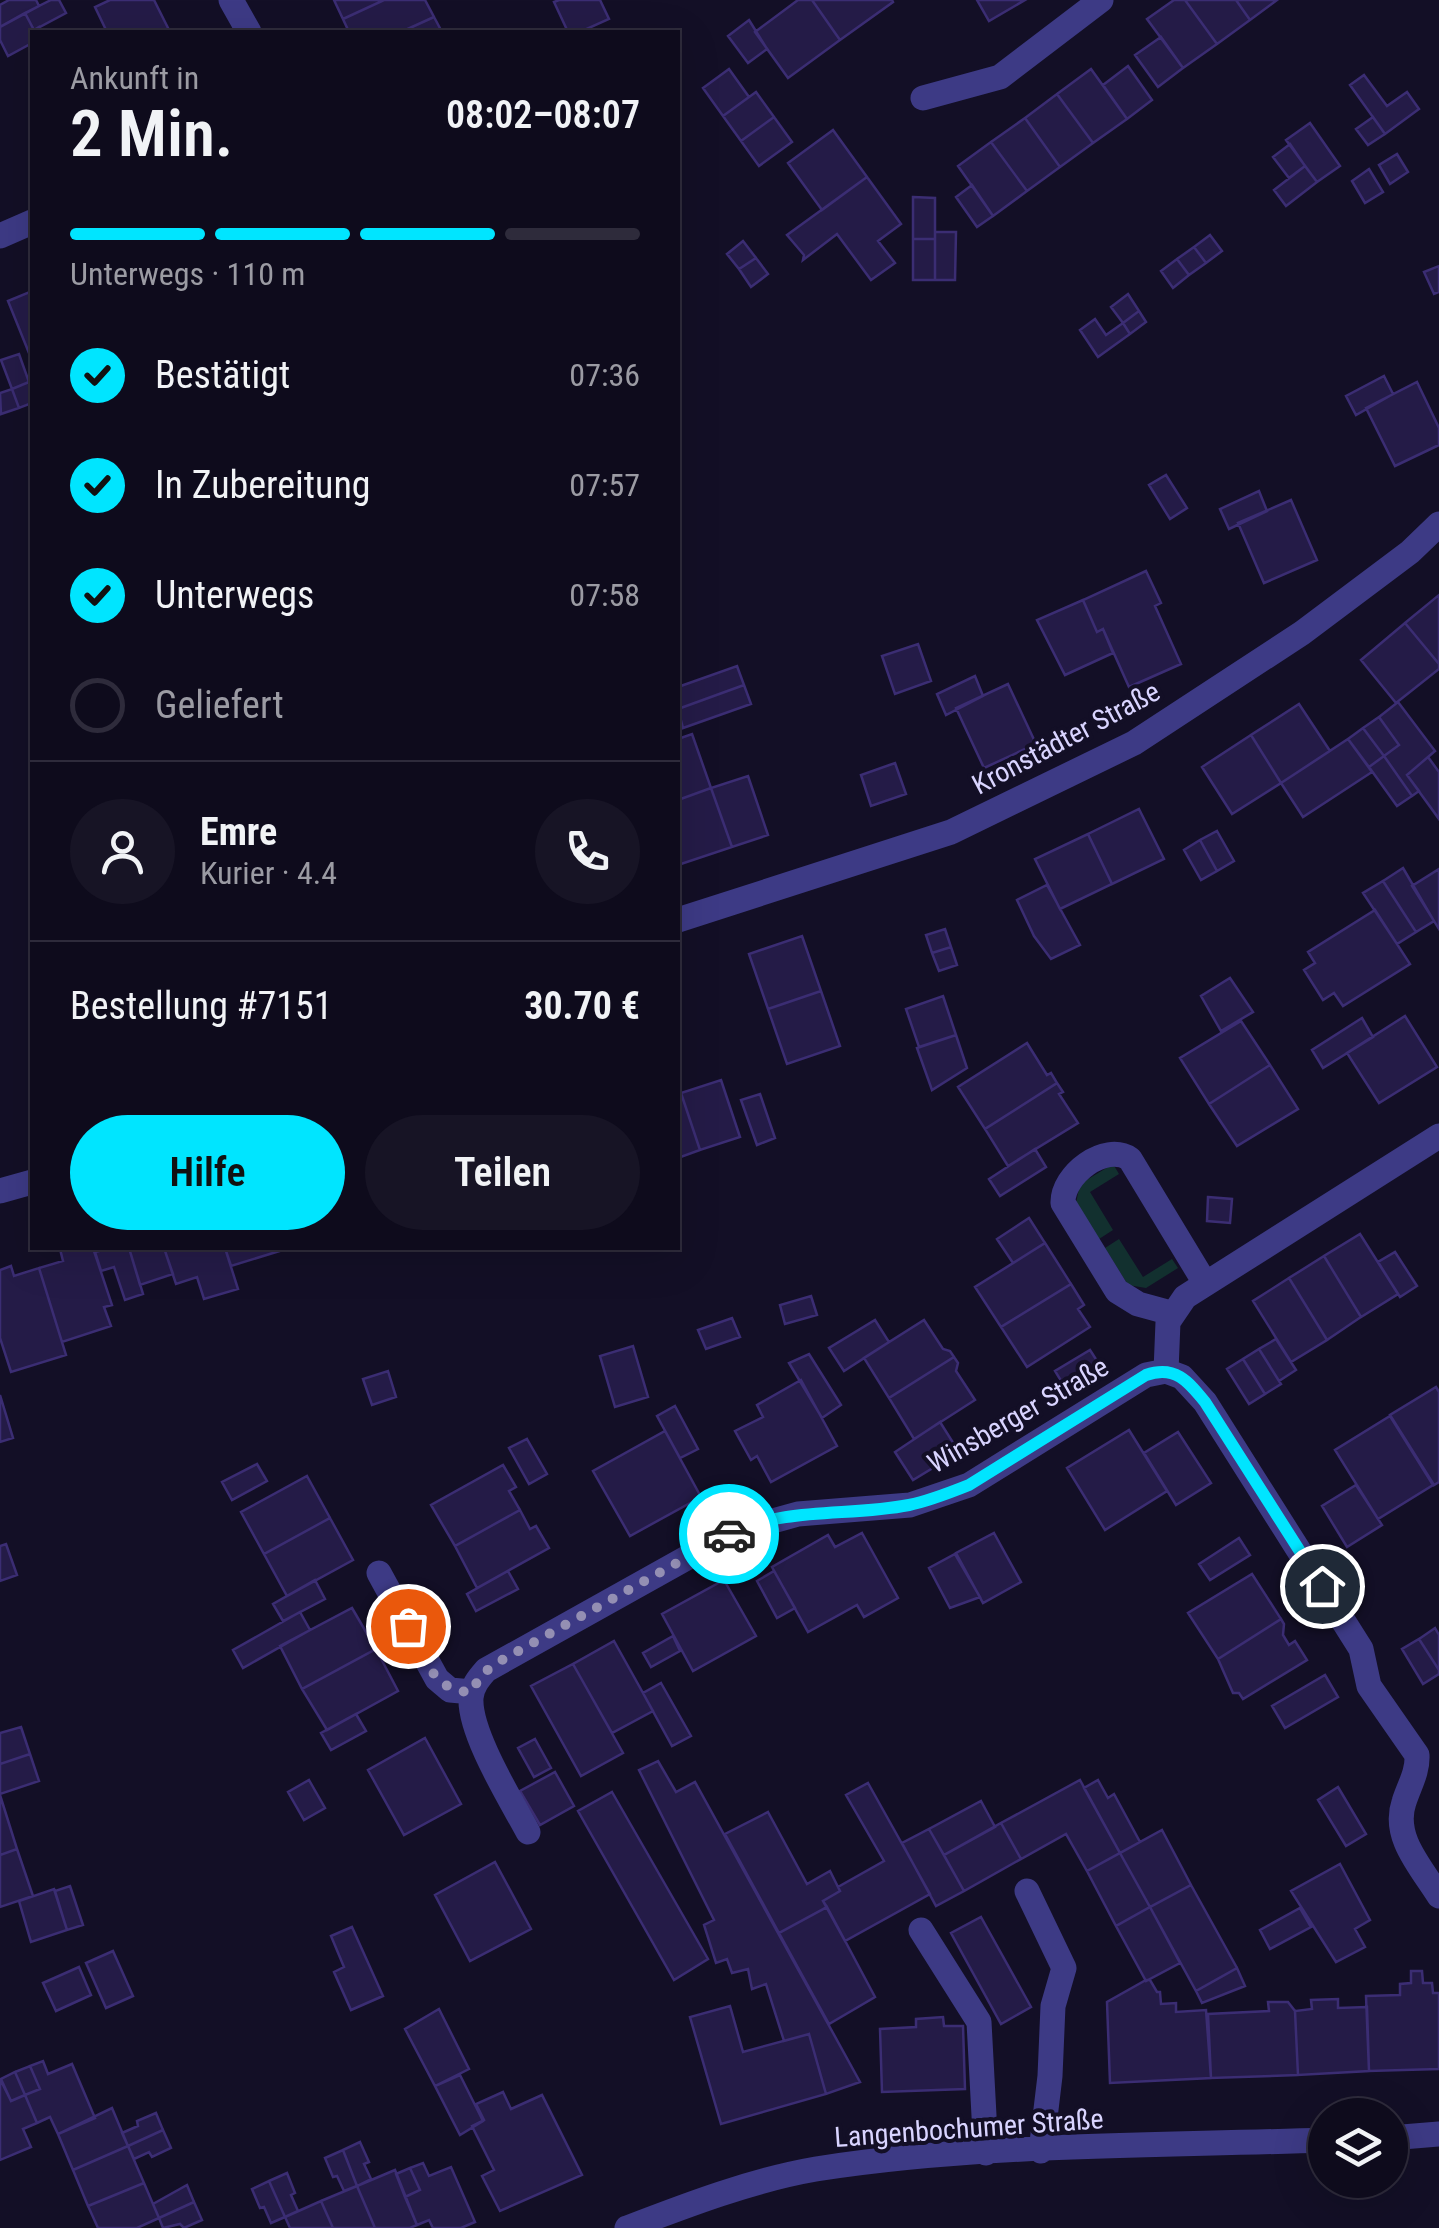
<!DOCTYPE html>
<html lang="de">
<meta charset="utf-8">
<style>
:root{--surface:#0e0b1c;--page:#171425;--text:#f1f3f6;--muted:#9b9ba3;--line:#2e2b3b;--accent:#00e5ff}
body{margin:0;font-family:"Roboto Condensed",sans-serif;background:var(--page);color:var(--text);height:100vh;display:flex;flex-direction:column;font-size:38px;white-space:nowrap}
*{box-sizing:border-box;margin:0}
p{font-size:32px;color:var(--muted)}
.icon{flex:none;width:55px;height:55px;fill:none;stroke:currentColor;stroke-width:2;stroke-linecap:round;stroke-linejoin:round}
.map{position:relative;flex:1;overflow:hidden}
.drawer{position:absolute;left:30px;top:30px;width:650px;height:1220px;display:flex;flex-direction:column;background:var(--surface);border-radius:0px;box-shadow:0 10px 40px #0002,0 0 0 2px var(--line)}
.drawer>*{flex:none}
.fabs{position:absolute;left:1308px;top:2098px;display:grid;gap:20px}
.fabs a{display:grid;place-items:center;width:100px;height:100px;border-radius:50%;background:var(--surface);box-shadow:0 10px 40px #0002,0 0 0 2px var(--line);font-size:50px}
.pin{position:absolute;display:grid;place-items:center;width:85px;height:85px;color:#fff;margin:-42px;border:5px solid #fff;border-radius:50%;box-shadow:0 2px 10px #0007}
.courier{position:absolute;display:grid;place-items:center;width:100px;height:100px;margin:-50px;border:8px solid #00e5ff;border-radius:50%;background:#fff;color:#222;box-shadow:0 2px 12px #0007}
.overview em{font-style:normal;font-weight:600}
.overview div{display:flex;flex-direction:column-reverse}
.overview{display:flex;align-items:center;justify-content:space-between;height:170px;padding:0 40px}
h1{font-size:65px;font-weight:600;line-height:75px}
.bar{display:grid;grid-template-columns:repeat(4,1fr);gap:15px 10px;align-content:center;height:120px;padding:0 40px}
.bar i{height:12px;border-radius:8px;background:var(--line)}
.bar .on{background:var(--accent)}
.bar p{grid-column:span 4}
.line{display:flex;align-items:center;gap:25px;padding:0 40px;border-top:2px solid var(--line)}
.line div{flex:1}
.round{display:grid;place-items:center;flex:none;width:105px;height:105px;border-radius:52px;background:var(--page)}
ol{padding:0 40px;list-style:none}
li{display:flex;align-items:center;gap:30px;height:110px}
li p{margin-inline-start:auto}
li .icon{padding:10px;border-radius:50%;background:var(--accent);color:#111;stroke-width:4}
li:last-child{color:var(--muted)}
li i{width:55px;height:55px;border:5px solid var(--line);border-radius:50%}
.action{display:flex;gap:20px;margin-top:auto;padding:20px 40px}
.action a{flex:1;height:115px;border-radius:60px;background:var(--accent);color:#111;font-size:40px;font-weight:600;line-height:115px;text-align:center}
.action a+a{background:var(--page);color:var(--text)}
.map>svg:first-child{display:block}
.green{fill:#12302f}
.building{fill:#241b47;stroke:#3b2d73;stroke-width:2.5}
.lines{fill:none;stroke-linecap:round;stroke-linejoin:round}
.minor{stroke:#3d3a85;stroke-width:25}
.done{stroke:#948fb3;stroke-width:10;stroke-dasharray:0 18}
.route{stroke:#00e5ff;stroke-width:12}
.labels{text-anchor:middle;dominant-baseline:central;stroke-width:8;stroke-linejoin:round;paint-order:stroke}
.street-label{font-size:28px;fill:#d9d4ff;stroke:#130f26}
</style>
<div class="map">
<svg width="1439" height="2228" viewBox="0 0 1439 2228">
<rect width="100%" height="100%" fill="#130f26"/>
<path class="green" d="M1113 1164 1119 1174 1090 1192 1113 1230 1099 1239 1076 1203 1080 1184Z
M1119 1239 1143 1277 1172 1259 1178 1268 1146 1288 1128 1285 1105 1248Z"/>
<path class="building" d="M9 0H36L39 6 0 27V5Z
M51 0H59L66 13 34 30 25 13Z
M110 0H154L170 32H107L95 7Z
M334 0H384L343 19Z
M384 0H425L434 17 401 32H349L343 19Z
M559 0H600L609 19 580 32H568L554 2Z
M798 0H812L840 40 788 78 755 32Z
M812 0H892L893 2 840 40Z
M977 0H1025L989 21Z
M1174 0H1185L1217 44 1183 68 1147 19Z
M1185 0H1236L1250 20 1217 44Z
M1236 0H1277L1250 20Z
M25 13 34 30 39 27 42 32H32V43L8 56 0 40V27Z
M434 17 442 32H401Z
M749 20 767 49 748 63 728 36Z
M1161 37 1183 68 1158 87 1135 55Z
M1128 66 1152 100 1127 119 1103 85Z
M729 69 749 97 723 116 703 88Z
M1091 69 1127 119 1093 143 1057 94Z
M1364 75 1387 106 1407 92 1419 109 1385 134 1350 85Z
M756 92 774 117 741 141 723 116Z
M1057 94 1093 143 1060 167 1025 118Z
M774 117 792 142 759 166 741 141Z
M1373 117 1385 134 1368 145 1356 129Z
M1025 118 1060 167 1027 191 991 142Z
M1310 123 1340 166 1317 182 1286 140Z
M833 130 867 177 822 210 788 163Z
M991 142 1027 191 993 216 958 166Z
M1290 144 1305 166 1289 178 1273 157Z
M1397 154 1408 172 1390 184 1379 165Z
M1305 166 1317 182 1286 206 1274 190Z
M1369 169 1383 192 1365 203 1352 181Z
M867 177 901 224 878 241 895 263 871 280 837 234 803 260 804 255 787 235Z
M972 185 993 216 977 227 956 197Z
M913 197 935 198V239H913Z
M935 232H956L955 280H935Z
M1210 235 1222 251 1206 263 1194 247Z
M913 239H935V280H913Z
M743 241 756 258 739 269 727 254Z
M1194 247 1206 263 1189 275 1177 259Z
M756 258 768 274 751 287 739 269Z
M1177 259 1189 275 1173 288 1161 271Z
M1439 266V292L1434 294 1424 272Z
M32 291V351L29 353 8 301Z
M1128 294 1139 311 1123 323 1111 307Z
M1139 311 1146 322 1130 334 1123 323Z
M1095 319 1106 335 1123 323 1130 334 1098 357 1080 330Z
M19 354 29 382 12 389 1 360Z
M1384 376 1393 394 1356 415 1346 396Z
M29 382 32 403 19 408 12 389Z
M1417 382 1439 428V445L1395 466 1366 408Z
M12 389 19 408 1 414 0 393Z
M1166 475 1187 508 1170 519 1149 485Z
M1259 491 1267 511 1229 529 1220 509Z
M1291 500 1317 560 1264 583 1238 523Z
M1146 571 1161 603 1155 606 1181 664 1129 687 1103 629 1097 632 1083 600Z
M1439 595V664L1405 623Z
M1083 600 1097 632 1103 629 1113 653 1065 675 1037 620Z
M1405 623 1439 664V669L1396 703 1361 660Z
M918 644 931 681 895 694 882 656Z
M737 666 744 685 678 709V687Z
M975 676 983 696 946 715 937 694Z
M1008 684 1036 744 984 768 956 708Z
M744 685 751 704 683 728 678 709Z
M1398 702 1435 751 1407 775 1419 791 1412 796 1384 756 1399 745 1379 717Z
M1299 704 1330 751 1281 783 1251 735Z
M1379 717 1399 745 1384 756 1363 728Z
M1363 728 1384 756 1369 767 1348 739Z
M692 734 711 788 678 800V739Z
M1251 735 1281 783 1232 814 1202 767Z
M1348 739 1372 772 1303 817 1281 783Z
M1384 756 1412 796 1397 806 1369 767Z
M1428 757 1439 772V819L1407 775Z
M895 763 906 794 871 806 861 775Z
M748 776 768 835 732 847 711 788Z
M711 788 732 847 678 865V800Z
M1139 809 1164 859 1112 884 1088 834Z
M1217 831 1234 861 1217 871 1200 840Z
M1088 834 1112 884 1060 909 1035 859Z
M1200 840 1217 871 1201 880 1184 850Z
M1403 868 1434 921 1416 932 1383 881Z
M1439 869V929L1412 886Z
M1383 881 1416 932 1397 944 1363 893Z
M1047 885 1080 945 1051 959 1034 936 1017 900Z
M1375 910 1410 964 1343 1006 1334 993 1323 1000 1304 970 1315 963 1308 952Z
M945 929 951 947 932 953 926 935Z
M802 936 821 991 768 1009 749 954Z
M951 947 957 965 939 971 932 953Z
M1230 978 1253 1012 1221 1031 1201 996Z
M821 991 840 1046 787 1064 768 1009Z
M943 996 956 1035 919 1047 906 1009Z
M1405 1016 1437 1067 1379 1103 1347 1053Z
M1362 1018 1373 1037 1323 1068 1312 1050Z
M1241 1021 1270 1065 1209 1104 1180 1058Z
M956 1035 967 1068 932 1090 917 1048Z
M1027 1043 1047 1075 1051 1073 1057 1083 985 1129 958 1087Z
M1270 1065 1298 1109 1237 1146 1209 1104Z
M721 1080 740 1137 700 1150 681 1093Z
M1057 1083 1063 1092 1059 1094 1078 1123 1008 1166 985 1129Z
M681 1093 700 1150 678 1158V1094Z
M760 1094 775 1138 757 1145 741 1100Z
M1035 1149 1046 1167 1000 1196 989 1179Z
M1208 1197 1232 1199 1230 1223 1207 1221Z
M1029 1218 1045 1243 1013 1263 997 1239Z
M1360 1234 1398 1294 1361 1317 1324 1256Z
M1045 1243 1071 1284 1001 1327 975 1287Z
M66 1248H93L112 1305 104 1307 111 1326 62 1342 39 1268 63 1261 60 1249Z
M111 1248H129L143 1294 125 1300 114 1267 101 1271 95 1252Z
M129 1248H164L173 1274 140 1285Z
M164 1248H225L238 1289 204 1299 197 1277 176 1284Z
M225 1248H286V1249L231 1266Z
M1395 1252 1417 1286 1400 1297 1378 1262Z
M1324 1256 1361 1317 1327 1340 1289 1278Z
M11 1266 14 1276 39 1268 66 1355 11 1372 0 1338V1270Z
M1289 1278 1327 1340 1291 1362 1253 1301Z
M1071 1284 1084 1305 1078 1309 1090 1327 1027 1367 1001 1327Z
M811 1296 817 1315 785 1324 780 1305Z
M732 1318 740 1337 706 1349 698 1330Z
M875 1320 889 1342 844 1371 829 1348Z
M924 1320 943 1349 950 1351 954 1357 889 1398 864 1358Z
M1276 1339 1296 1370 1279 1381 1259 1349Z
M633 1346 648 1397 615 1407 600 1356Z
M1259 1349 1281 1384 1265 1394 1243 1359Z
M1090 1350 1101 1367 1066 1389 1055 1371Z
M809 1354 841 1405 822 1418 789 1363Z
M954 1357 958 1363 956 1371 975 1400 914 1439 889 1398Z
M1243 1359 1265 1394 1249 1404 1227 1369Z
M388 1371 396 1397 372 1405 363 1379Z
M801 1380 837 1446 771 1482 757 1456 751 1460 735 1431 763 1417 757 1405Z
M1436 1387 1439 1392V1482L1434 1485 1390 1415Z
M0 1395 13 1438 0 1442Z
M675 1406 698 1449 680 1458 657 1416Z
M1390 1416 1433 1485 1378 1519 1335 1450Z
M940 1422 959 1452 913 1480 895 1452Z
M1129 1430 1167 1491 1105 1530 1067 1468Z
M665 1431 701 1497 630 1536 593 1471Z
M1178 1432 1211 1483 1176 1505 1144 1453Z
M527 1439 547 1474 529 1484 509 1448Z
M257 1464 267 1481 232 1500 222 1482Z
M503 1465 516 1487 509 1491 520 1510 455 1546 431 1505Z
M307 1476 330 1518 264 1554 241 1512Z
M1356 1485 1382 1525 1347 1547 1322 1506Z
M520 1510 530 1529 536 1526 549 1548 477 1588 455 1546Z
M330 1518 353 1560 287 1596 264 1554Z
M862 1533 898 1598 864 1617 857 1605 808 1632 772 1567 828 1535 835 1547Z
M994 1533 1021 1582 983 1603 956 1553Z
M1239 1538 1250 1555 1210 1580 1199 1564Z
M6 1544 17 1575 0 1581V1546Z
M955 1554 980 1597 950 1608 929 1568Z
M508 1571 518 1589 476 1611 467 1594Z
M774 1571 795 1608 777 1618 757 1581Z
M1252 1574 1281 1619 1218 1659 1188 1613Z
M315 1580 325 1599 283 1621 273 1604Z
M724 1580 756 1636 693 1671 662 1614Z
M352 1608 376 1649 302 1689 280 1646Z
M300 1612 310 1630 243 1668 233 1650Z
M1281 1619 1284 1624 1283 1635 1289 1645 1295 1641 1307 1660 1243 1699 1239 1693H1233L1218 1659Z
M1435 1628 1439 1635V1670L1419 1639Z
M673 1636 680 1651 651 1667 643 1653Z
M1419 1639 1439 1670V1674L1423 1684 1402 1649Z
M614 1641 653 1711 612 1733 573 1664Z
M376 1649 398 1691 327 1730 302 1689Z
M573 1664 623 1753 581 1776 531 1686Z
M1325 1675 1338 1697 1285 1728 1272 1706Z
M661 1683 691 1736 672 1746 643 1693Z
M356 1714 366 1731 331 1750 321 1733Z
M21 1727 30 1754 0 1764V1733Z
M425 1738 461 1804 404 1835 368 1770Z
M535 1739 551 1768 534 1777 518 1748Z
M30 1754 39 1781 0 1794V1764Z
M658 1761 676 1792 695 1782 860 2082 826 2094 809 2034 784 2041 766 1984 752 1989 748 1969 732 1973 727 1959 716 1963 704 1925 714 1920 639 1770Z
M555 1772 574 1806 540 1825 520 1791Z
M309 1780 325 1808 304 1820 288 1792Z
M1080 1780 1120 1853 1087 1871 1066 1834 1021 1859 1001 1823Z
M1098 1780 1108 1798 1114 1794 1140 1842 1120 1853 1084 1788Z
M868 1783 930 1894 845 1941 823 1901 840 1891 838 1887 884 1861 846 1795Z
M1338 1787 1366 1834 1346 1846 1318 1800Z
M612 1792 708 1959 674 1980 578 1811Z
M0 1795 17 1849 0 1855Z
M981 1801 995 1827 944 1855 929 1829Z
M768 1812 807 1884 830 1871 840 1891 823 1901 827 1907 779 1933 725 1834Z
M1001 1823 1021 1859 964 1891 944 1855Z
M929 1829 964 1891 936 1906 902 1843Z
M1162 1830 1191 1885 1150 1907 1120 1853Z
M17 1849 33 1896 0 1907V1855Z
M1120 1853 1150 1907 1116 1926 1087 1871Z
M495 1862 531 1929 470 1961 435 1895Z
M1340 1864 1370 1920 1355 1929 1365 1947 1336 1962 1291 1891Z
M1191 1885 1237 1968 1196 1991 1150 1907Z
M70 1886 83 1925 67 1930 55 1891Z
M54 1889 67 1930 31 1942 19 1901Z
M827 1907 875 1997 829 2024 779 1933Z
M1150 1907 1180 1963 1146 1981 1116 1926Z
M1300 1908 1311 1927 1270 1949 1260 1930Z
M981 1917 1031 2007 1001 2024 951 1933Z
M352 1927 383 1996 351 2010 334 1972 344 1967 331 1936Z
M113 1951 133 1996 106 2008 86 1963Z
M79 1967 91 1995 56 2011 43 1983Z
M1237 1968 1245 1986 1202 2003 1196 1991Z
M1411 1971H1422L1423 1983H1432L1433 1993H1439V2069L1369 2071 1366 1996 1400 1995V1984L1411 1983Z
M1146 1980H1150L1157 1992H1160L1161 2004 1176 2003V2012L1206 2010 1211 2078 1110 2083 1107 2002Z
M1338 1999V2008L1367 2007 1369 2071 1298 2075 1295 2011 1312 2009 1311 2000Z
M1268 2002H1288L1295 2011 1298 2075 1211 2078 1208 2014 1269 2011Z
M730 2006 743 2052 809 2034 826 2094 721 2124 690 2017Z
M439 2009 469 2069 435 2086 405 2029Z
M943 2017 944 2026H963L965 2089 882 2092 880 2029 916 2027V2019Z
M43 2061 48 2074 72 2064 95 2118 58 2134 50 2117 37 2123 25 2095 40 2089 30 2066Z
M30 2066 40 2089 25 2095 15 2072Z
M15 2072 25 2095 11 2101 1 2079Z
M460 2075 483 2121 460 2135 435 2086Z
M0 2079 11 2101 25 2095 37 2123 23 2129 31 2147 0 2160Z
M503 2092 511 2109 542 2095 582 2175 500 2211 482 2176 494 2170 472 2126 484 2120 476 2104Z
M112 2108 128 2146 73 2170 58 2134Z
M156 2113 163 2130 128 2146 122 2133 138 2126 137 2121Z
M163 2130 171 2148 152 2157 149 2152 134 2159 128 2146Z
M360 2142 369 2162 364 2164 371 2179 357 2186 343 2150Z
M128 2146 144 2183 88 2206 73 2170Z
M343 2150 357 2186 344 2191 337 2176 333 2177 325 2158Z
M423 2163 429 2176 451 2167 475 2222 461 2228H433L429 2220 417 2225 405 2197 420 2190 410 2168Z
M410 2168 420 2190 405 2197 396 2174Z
M395 2170 417 2225 410 2228H375L357 2186Z
M287 2173 295 2193 291 2195 298 2211 285 2217 269 2181Z
M269 2181 285 2217 271 2223 264 2207 260 2208 252 2189Z
M144 2183 159 2218 137 2228H98L88 2206Z
M187 2185 194 2202 159 2218 153 2204Z
M357 2186 375 2228H333L321 2201Z
M321 2201 333 2228H290L285 2217Z
M194 2202 202 2220 184 2228 180 2224 163 2228 159 2218Z"/>
<g class="lines">
<path class="minor" d="M231 0 249 32
M923 98 1000 77 1101 0
M0 236 32 222
M678 920 951 832 1134 743 1302 633 1410 552 1439 524
M0 1191 32 1182
M1171 1313 1138 1304 1117 1291 1063 1203C1062 1175 1105 1142 1130 1159L1205 1283
M1166 1371 1182 1377 1205 1402 1361 1649 1369 1686 1417 1755C1418 1772 1409 1786 1404 1802 1392 1837 1421 1867 1439 1896
M379 1573 437 1679 450 1690 472 1692
M528 1832C511 1800 469 1733 471 1698 472 1686 479 1678 486 1670L733 1532 798 1514 910 1505 969 1485 1146 1375 1166 1371 1168 1322 1185 1297 1439 1136
M1027 1891 1064 1968 1053 2006 1050 2076 1041 2151
M921 1930 979 2022 986 2153
M1390 2138 1439 2134
M627 2228C687 2205 752 2180 816 2169 982 2143 1157 2146 1325 2140"/>
</g>
<g class="lines">
<path class="done" d="M408 1626C425 1657 432 1692 472 1692L480 1676 495 1664 729 1534"/>
<path class="route" d="M729 1534C789 1506 847 1517 909 1505 929 1501 949 1493 969 1485L1146 1375C1175 1365 1188 1381 1205 1402L1322 1586"/>
</g>
<g class="labels">
<g class="street-label">
<text transform="translate(1066 738) rotate(-28)">Kronstädter Straße</text>
<text transform="translate(1018 1415) rotate(-30)">Winsberger Straße</text>
<text transform="translate(969 2128) rotate(-4)">Langenbochumer Straße</text>
</g>
</g>
</svg>
<div class="fabs">
<a><svg class="icon" aria-label="layers" viewBox="0 0 24 24"><path d="M12 4l9 5-9 5-9-5zM3 14l9 5 9-5"/></svg></a>
</div>
<div class="pin" style="left:408px;top:1626px;background:#ea580c"><svg class="icon" aria-label="bag" viewBox="0 0 24 24"><path d="M5 8h14l-1 12H6zM9 8a3 3 0 0 1 6 0"/></svg></div>
<div class="pin" style="left:1322px;top:1586px;background:#1f2937"><svg class="icon" aria-label="home" viewBox="0 0 24 24"><path d="M3 11l9-7 9 7M6 9v11h12V9"/></svg></div>
<div class="courier" style="left:729px;top:1534px"><svg class="icon" aria-label="car" viewBox="0 0 24 24"><path d="M5 17H2v-5l4-1 3-4h7l3 4 3 1v5h-3M9 17h6M6 11h13"/><circle cx="7" cy="17" r="2"/><circle cx="17" cy="17" r="2"/></svg></div>
<section class="drawer">
<div class="overview"><div><h1>2 Min.</h1><p>Ankunft in</p></div><em>08:02–08:07</em></div>
<div class="bar"><i class="on"></i><i class="on"></i><i class="on"></i><i></i><p>Unterwegs · 110 m</p></div>
<ol>
<li><svg class="icon" aria-label="check" viewBox="0 0 24 24"><path d="M5 12l5 5 9-10"/></svg>Bestätigt<p>07:36</p></li>
<li><svg class="icon" aria-label="check" viewBox="0 0 24 24"><path d="M5 12l5 5 9-10"/></svg>In Zubereitung<p>07:57</p></li>
<li><svg class="icon" aria-label="check" viewBox="0 0 24 24"><path d="M5 12l5 5 9-10"/></svg>Unterwegs<p>07:58</p></li>
<li><i></i>Geliefert</li>
</ol>
<div class="line" style="height:180px"><a class="round"><svg class="icon" aria-label="person" viewBox="0 0 24 24"><circle cx="12" cy="8" r="4"/><path d="M4 21q1-7 8-7t8 7"/></svg></a><div><b>Emre</b><p>Kurier · 4.4</p></div><a class="round"><svg class="icon" aria-label="phone" viewBox="0 0 24 24"><path d="M5 4h4l2 5-3 2q2 4 5 5l2-3 5 2v4C11 20 4 13 5 4z"/></svg></a></div>
<div class="line" style="height:130px"><div>Bestellung #7151</div><b>30.70 €</b></div>
<div class="action"><a>Hilfe</a><a>Teilen</a></div>
</section>
</div>
